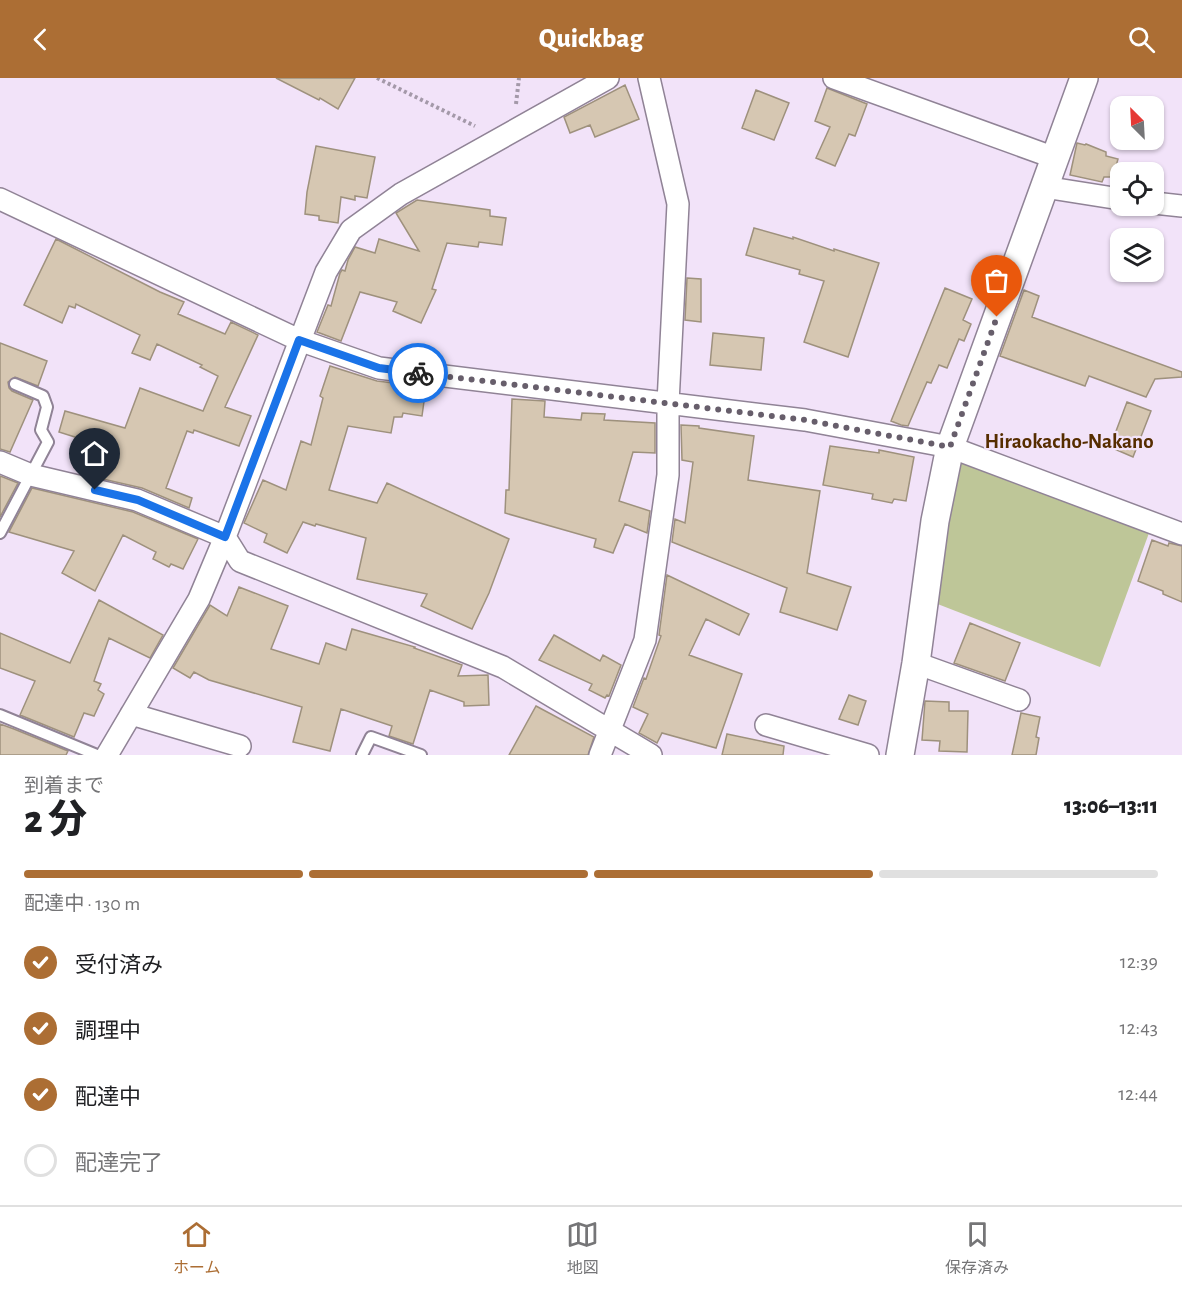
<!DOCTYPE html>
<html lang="ja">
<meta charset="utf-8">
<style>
:root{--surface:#fff;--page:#f2f2f2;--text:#202124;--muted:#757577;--line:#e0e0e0;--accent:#ac6e34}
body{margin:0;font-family:"Alegreya Sans","Noto Sans JP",sans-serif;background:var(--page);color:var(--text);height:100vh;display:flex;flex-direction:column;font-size:22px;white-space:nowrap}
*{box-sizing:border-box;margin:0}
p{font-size:20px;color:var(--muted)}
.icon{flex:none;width:33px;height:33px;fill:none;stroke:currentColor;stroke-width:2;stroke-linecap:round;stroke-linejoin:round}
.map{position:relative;height:677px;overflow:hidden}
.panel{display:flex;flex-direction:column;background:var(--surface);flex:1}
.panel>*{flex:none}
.needle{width:39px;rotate:336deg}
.controls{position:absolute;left:1110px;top:18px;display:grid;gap:12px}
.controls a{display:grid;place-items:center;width:54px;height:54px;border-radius:12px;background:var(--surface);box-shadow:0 2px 4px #0004;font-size:30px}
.pin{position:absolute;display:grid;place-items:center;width:51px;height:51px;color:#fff;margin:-62px -26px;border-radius:50% 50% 50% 0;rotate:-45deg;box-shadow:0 0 6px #0007}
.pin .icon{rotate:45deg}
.courier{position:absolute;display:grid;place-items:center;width:60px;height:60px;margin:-30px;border:4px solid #1a73e8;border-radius:50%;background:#fff;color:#222;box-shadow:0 2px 8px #0007}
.head em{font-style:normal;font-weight:800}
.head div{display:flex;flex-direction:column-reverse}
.head{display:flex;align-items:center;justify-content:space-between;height:102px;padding:0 24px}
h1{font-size:39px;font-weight:800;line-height:45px}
.bar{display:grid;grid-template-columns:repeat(4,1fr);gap:9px 6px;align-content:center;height:72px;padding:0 24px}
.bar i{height:8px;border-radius:4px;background:var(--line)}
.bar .selected{background:var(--accent)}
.bar p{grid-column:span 4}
ol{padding:0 24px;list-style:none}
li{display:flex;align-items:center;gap:18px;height:66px}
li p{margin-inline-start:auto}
li .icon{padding:6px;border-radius:50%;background:var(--accent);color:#fff;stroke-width:4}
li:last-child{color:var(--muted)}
li i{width:33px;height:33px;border:3px solid var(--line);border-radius:50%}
header{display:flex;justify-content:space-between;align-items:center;height:78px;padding:0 24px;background:var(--accent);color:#fff;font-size:27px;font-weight:800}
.menu{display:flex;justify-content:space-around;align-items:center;height:84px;border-top:2px solid var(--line);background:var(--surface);font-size:16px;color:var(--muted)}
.menu a{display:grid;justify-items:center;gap:3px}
.menu .selected{color:var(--accent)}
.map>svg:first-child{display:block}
.green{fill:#bec698}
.building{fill:#d6c7b2;stroke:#9e917d;stroke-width:1.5}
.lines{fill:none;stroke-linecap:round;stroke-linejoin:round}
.service-casing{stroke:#908396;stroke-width:14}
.minor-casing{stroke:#908396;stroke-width:24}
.tertiary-casing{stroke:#908396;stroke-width:30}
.path{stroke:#a499a9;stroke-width:4;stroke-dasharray:3 3;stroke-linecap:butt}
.service{stroke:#fff;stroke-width:10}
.minor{stroke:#fff;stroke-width:21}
.tertiary{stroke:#fff;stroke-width:27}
.done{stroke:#675e6b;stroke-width:6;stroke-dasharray:0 10.8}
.route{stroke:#1a73e8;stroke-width:8}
.labels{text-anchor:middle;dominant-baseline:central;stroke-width:4.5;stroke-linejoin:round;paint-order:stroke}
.quarter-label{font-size:21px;font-weight:bold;fill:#562d00;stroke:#f2e3f9}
</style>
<header><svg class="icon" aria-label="back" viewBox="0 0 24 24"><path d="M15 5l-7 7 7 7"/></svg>Quickbag<svg class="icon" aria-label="search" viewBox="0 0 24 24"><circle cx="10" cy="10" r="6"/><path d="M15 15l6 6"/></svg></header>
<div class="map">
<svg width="1182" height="677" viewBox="0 0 1182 677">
<rect width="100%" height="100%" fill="#f2e3f9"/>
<path class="green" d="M962 384 1149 455 1100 589 935 525 954 390Z"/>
<path class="building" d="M276 0H355L338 31 320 20 319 22Z
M625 7 639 41 595 59 590 47 570 55 564 39Z
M827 10 867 26 855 58 849 56 835 88 816 80 830 49 815 43Z
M756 12 789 25 774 62 742 50Z
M1077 65 1085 67 1086 66 1106 74V78L1118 81 1113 99H1104L1102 104 1070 97Z
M316 68 375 79 367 120 355 118V122L341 119 338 145 319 142V138L305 136 307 114Z
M417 122 490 132V138L506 140 502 167 479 164 478 169 447 165 432 211 436 212 421 245 393 233 397 224 360 214 341 263 317 254 328 227 331 228 340 195 342 192 345 193 348 182 355 169 375 175 379 161 419 173 396 135Z
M754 150 793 161V159L834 173V171L879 185 848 279 804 264 824 203 799 196 800 192 746 177Z
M56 161 160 214 184 224 178 236 225 256 231 244 258 257 225 329 251 338 239 368 194 352 193 355 187 353 166 410 192 420 189 430 142 410 94 399 99 381 74 373 78 360 59 354 65 333 125 350 140 310 203 333 218 298 200 289 202 287 157 266 150 282 132 275 140 257 76 226 75 230 69 228 62 245 24 227Z
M687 200 701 201V244L685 242Z
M945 210 972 221 963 242 971 246 964 263 959 261 947 290 939 287 931 305 927 304 908 348 901 347 891 343Z
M1024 212 1039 218 1032 239 1182 294V299L1155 301 1146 319 1089 298 1085 308 1000 278Z
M713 255 764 260 761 292 710 287Z
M0 265 47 283 38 308 15 299 8 304 9 310 12 313 33 322 10 374 0 371Z
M330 288 377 303 426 309 422 338 403 335 402 339H394L391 355 348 348 329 412 377 425 387 405 509 461 489 515 472 551 421 528 427 516 357 501 366 460 316 446 315 448 303 444 287 475 264 464 267 456 244 445 263 402 286 412 301 363 311 367 323 320 320 318Z
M512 321 545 323 544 339 581 342 582 335 605 336 604 342 655 345V375L633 374 619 423 650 433 647 455 625 446 613 475 594 469 596 461 505 435 506 412H509Z
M1127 324 1151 333 1133 379 1110 369Z
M681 347 699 348V350L754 358 748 402 820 413 807 495 851 509 837 552 780 534 787 510 672 464 675 441 685 445 693 384 682 382Z
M830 368 879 375V372L914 379 906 423 894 421 892 425 872 421 873 416 823 407Z
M0 398 18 405 0 439Z
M32 410 133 434 198 461 183 491 171 486 169 489 153 481 156 474 123 457 95 513 62 495 74 473 9 454Z
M1152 462 1168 468 1169 465 1182 468V524L1163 516V513L1138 503Z
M667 497 749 536 739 557 706 541 689 577 742 596 716 670 662 655 657 665 639 655 648 636 633 629 644 600 646 601 661 558 659 557Z
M239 509 288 528 271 571 319 586 326 565 346 572 352 551 415 569 414 570 462 587 458 598 488 597 489 627 464 628V624L430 612 413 666 389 658 392 648 341 631 330 673 293 664 302 629 209 602 194 594 190 600 173 590 210 527 227 538Z
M99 522 163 557 150 580 109 560 94 603 101 606 98 612 104 616 94 638 84 635 74 659 20 637 35 603 0 590V555L70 585Z
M970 545 1020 565 1005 603 954 585Z
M554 557 600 583 603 577 621 587 609 618 607 617 605 620 589 612 592 606 539 582Z
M849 617 866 623 858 647 839 641Z
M925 623 949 624V633H968L967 674 939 673 940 663 922 662Z
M536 628 594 659 588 677H509Z
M1021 635 1040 639 1036 659 1039 660 1036 677H1012Z
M0 646 14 651 68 673 66 677H0Z
M727 656 784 668 783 677H722Z"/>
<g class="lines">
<defs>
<path id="service" d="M0 455 48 364 41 352 47 329 43 318 15 306
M0 637 97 677
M362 677 371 659 421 677"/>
<path id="minor" d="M834 0 1055 80
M1044 109 1120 121
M0 121 299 262 379 290 805 342 950 369 1182 456
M1154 125 1182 128
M0 384 31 397 137 422 225 459 240 483 503 589 651 677
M916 585 1019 622
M131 636 240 668
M766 647 868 677
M107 677 199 521 225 459 326 194 351 152 401 116 608 0
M600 677 645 562 668 397V325L678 126 649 0"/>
<path id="tertiary" d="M900 677 916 585 935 443 950 369 1084 0"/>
</defs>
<use href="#service" class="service-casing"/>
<use href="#minor" class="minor-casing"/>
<use href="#tertiary" class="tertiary-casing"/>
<path class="path" d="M377 0 475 48
M516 26 519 0"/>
<use href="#service" class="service"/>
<use href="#minor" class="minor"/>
<use href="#tertiary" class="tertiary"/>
</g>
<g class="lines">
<path class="done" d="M418 295 805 342 950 369 997 239"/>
<path class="route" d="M95 412 138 422 225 459 299 262 379 290 418 295"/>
</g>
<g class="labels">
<g class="quarter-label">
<text x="1069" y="363">Hiraokacho-Nakano</text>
</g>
</g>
</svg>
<div class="controls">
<a><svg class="needle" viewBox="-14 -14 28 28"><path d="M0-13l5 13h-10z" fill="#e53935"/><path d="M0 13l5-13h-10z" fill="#757577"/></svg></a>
<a><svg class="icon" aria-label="locate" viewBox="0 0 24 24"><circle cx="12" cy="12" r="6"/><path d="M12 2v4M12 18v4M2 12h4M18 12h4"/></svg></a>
<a><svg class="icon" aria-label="layers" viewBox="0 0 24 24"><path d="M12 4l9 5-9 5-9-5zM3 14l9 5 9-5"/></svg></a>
</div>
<div class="pin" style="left:997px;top:239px;background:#ea580c"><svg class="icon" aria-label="bag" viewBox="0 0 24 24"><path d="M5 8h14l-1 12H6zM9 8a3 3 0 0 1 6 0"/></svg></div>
<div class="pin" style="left:95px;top:412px;background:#1f2937"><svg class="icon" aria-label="home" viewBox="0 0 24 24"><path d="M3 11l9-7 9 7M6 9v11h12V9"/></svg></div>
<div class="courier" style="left:418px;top:295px"><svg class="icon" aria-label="bike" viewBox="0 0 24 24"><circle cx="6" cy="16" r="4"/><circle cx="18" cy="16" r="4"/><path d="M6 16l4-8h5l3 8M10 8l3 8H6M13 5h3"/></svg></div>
</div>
<section class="panel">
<div class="head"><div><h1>2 分</h1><p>到着まで</p></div><em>13:06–13:11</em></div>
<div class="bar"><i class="selected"></i><i class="selected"></i><i class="selected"></i><i></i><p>配達中 · 130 m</p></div>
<ol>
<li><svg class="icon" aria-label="check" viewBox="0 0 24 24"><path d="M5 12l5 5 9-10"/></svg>受付済み<p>12:39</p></li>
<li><svg class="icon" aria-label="check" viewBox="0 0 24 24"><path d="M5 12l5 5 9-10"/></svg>調理中<p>12:43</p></li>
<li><svg class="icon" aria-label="check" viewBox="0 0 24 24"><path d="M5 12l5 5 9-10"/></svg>配達中<p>12:44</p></li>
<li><i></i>配達完了</li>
</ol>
</section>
<nav class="menu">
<a class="selected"><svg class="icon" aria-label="home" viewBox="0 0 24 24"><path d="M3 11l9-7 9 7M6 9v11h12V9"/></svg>ホーム</a>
<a><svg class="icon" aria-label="map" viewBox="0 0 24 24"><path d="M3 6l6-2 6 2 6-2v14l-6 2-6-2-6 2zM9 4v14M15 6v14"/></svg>地図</a>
<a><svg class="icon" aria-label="saved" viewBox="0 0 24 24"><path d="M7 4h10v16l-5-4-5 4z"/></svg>保存済み</a>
</nav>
